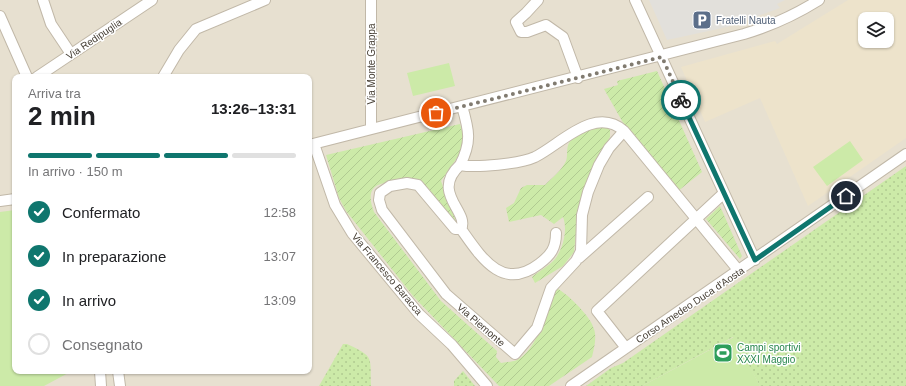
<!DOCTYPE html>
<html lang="it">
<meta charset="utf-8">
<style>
:root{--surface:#fff;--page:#f6f6f6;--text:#202124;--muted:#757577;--line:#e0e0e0;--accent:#0f766e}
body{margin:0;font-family:Arial,sans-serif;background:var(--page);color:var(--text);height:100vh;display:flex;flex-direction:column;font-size:15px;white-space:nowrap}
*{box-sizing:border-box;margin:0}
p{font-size:13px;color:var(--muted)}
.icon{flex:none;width:22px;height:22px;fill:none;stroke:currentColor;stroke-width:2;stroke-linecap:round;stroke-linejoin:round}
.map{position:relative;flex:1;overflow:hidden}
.panel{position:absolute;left:12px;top:74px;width:300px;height:300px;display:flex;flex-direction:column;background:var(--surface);border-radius:8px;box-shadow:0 1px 3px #0004}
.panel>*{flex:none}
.fabs{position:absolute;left:858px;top:12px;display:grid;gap:8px}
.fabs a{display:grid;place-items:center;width:36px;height:36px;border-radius:8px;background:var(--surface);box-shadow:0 1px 3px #0004;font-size:20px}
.pin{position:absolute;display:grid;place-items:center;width:34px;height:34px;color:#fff;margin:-17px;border:2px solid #fff;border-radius:50%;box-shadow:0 1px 4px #0007}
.courier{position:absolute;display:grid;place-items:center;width:40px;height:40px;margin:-20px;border:3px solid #0f766e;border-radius:50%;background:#fff;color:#222;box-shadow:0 1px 5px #0007}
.summary em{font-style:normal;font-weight:800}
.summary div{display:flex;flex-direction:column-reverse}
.summary{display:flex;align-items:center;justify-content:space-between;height:68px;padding:0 16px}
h1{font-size:26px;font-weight:800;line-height:30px}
.bar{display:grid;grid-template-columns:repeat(4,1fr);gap:6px 4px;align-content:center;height:48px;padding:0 16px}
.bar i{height:5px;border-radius:3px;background:var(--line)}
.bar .current{background:var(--accent)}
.bar p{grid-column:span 4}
ol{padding:0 16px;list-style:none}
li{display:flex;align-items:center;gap:12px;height:44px}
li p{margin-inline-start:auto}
li .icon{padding:4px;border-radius:50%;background:var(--accent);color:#fff;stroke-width:4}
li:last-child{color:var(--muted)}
li i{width:22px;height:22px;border:2px solid var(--line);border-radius:50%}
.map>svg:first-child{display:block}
.residential{fill:#e7e0d0;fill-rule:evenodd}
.education{fill:#ede3cb;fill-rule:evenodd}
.grass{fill:url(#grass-dots)}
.garden{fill:url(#garden-furrows)}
.pitch{fill:#cceaa8}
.parking{fill:#e2e0db}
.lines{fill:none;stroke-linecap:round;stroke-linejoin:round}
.minor-casing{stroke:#c1b8a8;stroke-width:12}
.minor{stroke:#fff;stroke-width:10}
.done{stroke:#817b70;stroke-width:4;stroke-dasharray:0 7.2}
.route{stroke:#0f766e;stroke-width:5}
.labels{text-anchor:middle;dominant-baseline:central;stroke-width:3;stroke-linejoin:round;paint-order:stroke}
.service-label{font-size:10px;fill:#4e5e75;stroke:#fff;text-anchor:start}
.street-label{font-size:10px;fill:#443d33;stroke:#fff}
.leisure-label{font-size:10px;fill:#27864d;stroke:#fff;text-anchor:start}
</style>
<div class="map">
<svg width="906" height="386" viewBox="0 0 906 386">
<defs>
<pattern id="grass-dots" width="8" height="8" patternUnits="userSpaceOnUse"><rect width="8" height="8" fill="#cceaa8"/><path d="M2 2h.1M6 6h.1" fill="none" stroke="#b0ca91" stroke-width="1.8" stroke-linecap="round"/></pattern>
<pattern id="garden-furrows" width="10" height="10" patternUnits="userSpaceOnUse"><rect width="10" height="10" fill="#cceaa8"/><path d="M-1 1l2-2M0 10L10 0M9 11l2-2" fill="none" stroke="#b0ca91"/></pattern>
</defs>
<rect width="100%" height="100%" fill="#f2eee2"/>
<path class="residential" d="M0 0H906V386H0ZM865 19H887V41H865ZM15 77H309V371H15Z"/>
<path class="education" d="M848 0H906V138L808 206 760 98 705 122 681 67 775 41 777 44ZM865 19H887V41H865Z"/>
<path class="grass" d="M906 166V386H760L733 337 642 386H586L611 368 623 363Z
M343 344H347C375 357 370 357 371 386H319Z
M463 371 475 386H454V381Z"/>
<path class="garden" d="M657 71 702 172 678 191 622 121 604 89 618 85 617 81Z
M460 124 465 141 464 148 441 181 457 224 426 188C404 184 358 171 374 212L441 301 497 351 496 357 501 363C506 362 512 362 517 360 536 351 548 311 554 293L558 289C569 295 591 317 594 329 597 338 594 348 592 357L549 386H499L413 296 346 211 339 198 326 155Z
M605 126 610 130V137L591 172 578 213 574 252 563 266 535 283 532 277C539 271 549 266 555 259 563 249 568 230 563 217L554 224 541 215 509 222 506 208 514 203 521 188 527 185H545C552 178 562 170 566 161 568 156 566 148 569 143 576 131 593 129 605 126Z
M720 206 742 256 740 259 706 219Z"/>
<path class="pitch" d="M449 63 455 86 413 96 407 73Z
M850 141 863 160 827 186 813 167Z
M15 210V371H72L44 386H0V212Z
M734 337 760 386H642Z"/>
<path class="parking" d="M649 0H785L777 4 780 8 727 27 667 40Z"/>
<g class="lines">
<defs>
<path id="minor" d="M43 0 51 24 71 54
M538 0 526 13 516 22 521 32H527L546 25 563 37 578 78
M635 0 755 260
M0 16 27 77
M37 77 152 0
M163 77 179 50 196 29 265 0
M371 129V0
M624 131 739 271
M314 144 335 205 352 233 419 314 452 345 487 386
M309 145 744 34C771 26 795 15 819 0
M460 165C430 193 470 212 461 229 481 257 502 292 539 264 551 255 556 248 556 233
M0 201 15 199
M461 229H455L418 185 407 183 390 186 380 193 379 200 382 210 446 294 515 354 537 328 551 288 576 261 581 251 582 215 588 192 599 165 609 148 624 131C595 105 561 144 535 157 520 164 476 168 460 165 472 142 469 130 462 106
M579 258 648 197
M626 348 597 311 724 193
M100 371 101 386
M118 371 120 386
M571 386 906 154"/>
</defs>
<use href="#minor" class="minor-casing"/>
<use href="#minor" class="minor"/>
</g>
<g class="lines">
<path class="done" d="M436 113 662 57 681 100"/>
<path class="route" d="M681 100 755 260 846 196"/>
</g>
<defs>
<symbol id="parking-square" viewBox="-11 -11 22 22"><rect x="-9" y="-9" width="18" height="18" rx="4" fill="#5c6f8a" stroke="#fff"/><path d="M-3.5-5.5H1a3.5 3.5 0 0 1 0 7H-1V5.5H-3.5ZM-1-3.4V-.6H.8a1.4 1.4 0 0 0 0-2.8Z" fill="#fff"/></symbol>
<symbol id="stadium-square" viewBox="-11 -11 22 22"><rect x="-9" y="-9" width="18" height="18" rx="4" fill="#2e9e5b" stroke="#fff"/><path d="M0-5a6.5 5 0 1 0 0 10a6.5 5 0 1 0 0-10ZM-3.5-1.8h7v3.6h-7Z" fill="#fff"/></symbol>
</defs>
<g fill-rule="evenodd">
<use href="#parking-square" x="691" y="9" width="22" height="22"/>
<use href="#stadium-square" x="712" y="342" width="22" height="22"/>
</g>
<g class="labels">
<g class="service-label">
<text x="716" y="20">Fratelli Nauta</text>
</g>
<g class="street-label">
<text transform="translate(94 39) rotate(-34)">Via Redipuglia</text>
<text transform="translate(371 64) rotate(-90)">Via Monte Grappa</text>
<text transform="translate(387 274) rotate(50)">Via Francesco Baracca</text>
<text transform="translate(690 305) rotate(-34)">Corso Amedeo Duca d'Aosta</text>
<text transform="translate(481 325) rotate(41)">Via Piemonte</text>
</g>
<g class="leisure-label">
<text x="737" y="347">Campi sportivi<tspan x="737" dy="12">XXXI Maggio</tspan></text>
</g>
</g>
</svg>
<div class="fabs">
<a><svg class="icon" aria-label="layers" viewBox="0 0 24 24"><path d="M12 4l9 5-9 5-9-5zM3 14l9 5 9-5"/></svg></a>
</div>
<div class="pin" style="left:436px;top:113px;background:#ea580c"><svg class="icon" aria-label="bag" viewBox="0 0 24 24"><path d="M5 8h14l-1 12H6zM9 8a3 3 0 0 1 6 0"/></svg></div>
<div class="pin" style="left:846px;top:196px;background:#1f2937"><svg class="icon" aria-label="home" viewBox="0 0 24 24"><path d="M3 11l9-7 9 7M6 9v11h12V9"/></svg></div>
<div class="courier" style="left:681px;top:100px"><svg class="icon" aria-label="bike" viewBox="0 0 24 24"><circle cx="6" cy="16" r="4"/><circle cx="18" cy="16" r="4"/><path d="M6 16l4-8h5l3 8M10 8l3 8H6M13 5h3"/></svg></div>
<section class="panel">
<div class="summary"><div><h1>2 min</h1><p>Arriva tra</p></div><em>13:26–13:31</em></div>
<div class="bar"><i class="current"></i><i class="current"></i><i class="current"></i><i></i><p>In arrivo · 150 m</p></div>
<ol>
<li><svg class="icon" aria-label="check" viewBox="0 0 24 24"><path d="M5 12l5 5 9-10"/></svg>Confermato<p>12:58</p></li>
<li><svg class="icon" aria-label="check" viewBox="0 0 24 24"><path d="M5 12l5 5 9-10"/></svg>In preparazione<p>13:07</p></li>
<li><svg class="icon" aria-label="check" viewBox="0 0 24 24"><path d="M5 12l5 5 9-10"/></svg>In arrivo<p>13:09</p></li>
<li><i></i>Consegnato</li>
</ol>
</section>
</div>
